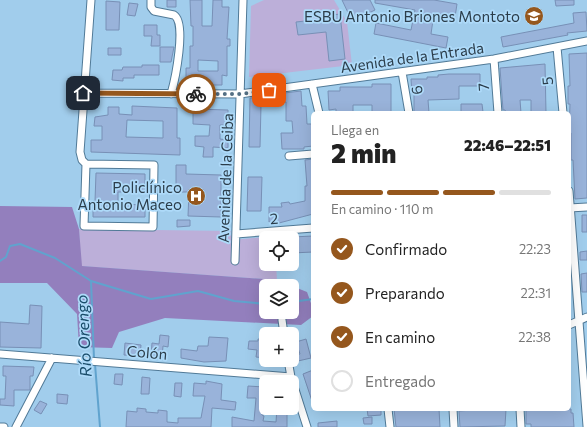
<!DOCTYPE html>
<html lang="es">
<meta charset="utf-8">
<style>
:root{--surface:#fff;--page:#f2f2f2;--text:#222;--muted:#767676;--line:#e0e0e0;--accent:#95571d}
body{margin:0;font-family:Commissioner,sans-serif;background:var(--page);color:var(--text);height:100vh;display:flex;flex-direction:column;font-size:15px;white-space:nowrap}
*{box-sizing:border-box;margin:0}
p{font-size:13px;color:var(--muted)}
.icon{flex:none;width:22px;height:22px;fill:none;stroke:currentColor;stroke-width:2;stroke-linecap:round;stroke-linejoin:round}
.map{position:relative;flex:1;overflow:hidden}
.sheet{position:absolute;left:311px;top:111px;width:260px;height:300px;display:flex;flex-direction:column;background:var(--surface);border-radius:6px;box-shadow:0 4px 16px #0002}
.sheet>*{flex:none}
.tools{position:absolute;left:259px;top:231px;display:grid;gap:8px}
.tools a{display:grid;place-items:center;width:40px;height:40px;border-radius:6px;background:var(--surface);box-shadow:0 4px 16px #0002;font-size:20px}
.pin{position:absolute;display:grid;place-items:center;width:34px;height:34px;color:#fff;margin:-17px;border-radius:8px;box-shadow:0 2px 6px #0006}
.courier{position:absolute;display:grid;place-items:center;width:40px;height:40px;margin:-20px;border:3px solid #95571d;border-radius:50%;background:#fff;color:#222;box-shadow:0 1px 5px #0007}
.overview em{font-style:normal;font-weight:800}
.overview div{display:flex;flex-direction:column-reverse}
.overview{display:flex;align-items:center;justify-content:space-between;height:68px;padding:0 20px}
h1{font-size:26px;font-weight:800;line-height:30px}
.bar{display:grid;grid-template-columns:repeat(4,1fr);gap:6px 4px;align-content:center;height:48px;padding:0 20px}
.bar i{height:5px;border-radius:3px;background:var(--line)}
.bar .selected{background:var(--accent)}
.bar p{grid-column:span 4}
ol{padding:0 20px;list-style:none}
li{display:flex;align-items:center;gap:12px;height:44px}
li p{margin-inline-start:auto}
li .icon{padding:4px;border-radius:50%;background:var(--accent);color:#fff;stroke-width:4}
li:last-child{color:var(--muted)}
li i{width:22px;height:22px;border:2px solid var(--line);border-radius:50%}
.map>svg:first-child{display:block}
.green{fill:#bcafd9}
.forest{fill:#937fbd;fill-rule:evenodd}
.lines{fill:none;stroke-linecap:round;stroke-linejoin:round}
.stream{stroke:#60a3ce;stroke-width:2}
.building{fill:#99b3da;stroke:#7890b6;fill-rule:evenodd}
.minor-casing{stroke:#517a97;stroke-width:9}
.minor{stroke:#fff;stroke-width:7}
.done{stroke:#546f83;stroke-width:4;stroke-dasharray:0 7.2}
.route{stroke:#95571d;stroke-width:5}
.labels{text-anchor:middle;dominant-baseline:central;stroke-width:3.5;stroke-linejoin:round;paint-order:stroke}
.poi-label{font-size:15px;fill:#2b3d4a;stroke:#aedaf9;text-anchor:end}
.street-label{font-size:15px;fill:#2b3d4a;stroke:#aedaf9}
.water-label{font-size:16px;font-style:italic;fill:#194c6a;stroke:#aedaf9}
</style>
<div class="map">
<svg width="587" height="427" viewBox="0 0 587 427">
<rect width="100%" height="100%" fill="#a1cdec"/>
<path class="green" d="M264 0H334L347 22 352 65 249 77 251 6Z
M79 229 231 231 232 240 274 236V238H266V264H276L277 280 81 266Z"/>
<path class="forest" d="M0 206 72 207 79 229 82 266 277 280 307 292 313 309V316L301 325 165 318 119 332 112 348 79 347 77 314 47 283H0ZM266 286H292V312H266Z"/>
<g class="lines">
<path class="stream" d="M0 261 6 257 10 246 20 244 55 258 91 281 151 299 198 291 234 301 266 304
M91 281 94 359
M292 302 313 299
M95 364 100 427"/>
</g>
<path class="building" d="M167 0H176V7H167Z
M190 0H202V26H212L213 0H222V7H229L227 39H230V46H227V76L222 75V85H195V79H186V68H190V46H193V26H191ZM198 60 218 61V71H198Z
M342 0H370L375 10 352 21Z
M375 0H434L457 4 455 17 434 13 431 34 448 37 446 48 374 34 376 23 411 30 415 10 375 3Z
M555 0H574V5L556 6Z
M106 1 120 2 119 30H106Z
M129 3 138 4 135 16 127 15Z
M586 12 587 31 567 33 568 35 503 47 501 37 574 23 573 13Z
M340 14 345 59 329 61 326 32 298 35 296 22 324 19V16Z
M144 25H157V35H160V46H151L152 36H144Z
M160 47H174L171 62H160Z
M108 48H121V55H108Z
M587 53V198L575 199 573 160H571V133H569L570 104H568V86H570L569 54Z
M545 64 546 113H531V100H520L521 113H506L505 110H503L500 68Z
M142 65H159V75H134V78H123V81L112 80 113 70H122L123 67H142Z
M449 74H480V86H459V99L428 100 429 113H414V94H412L411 79H427V77H438V75Z
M372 84H391V113H372V105H353V113H336V109L329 110 328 91H340V87H372Z
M301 91 302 106H306L307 124H312L313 146 304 147V149H282L281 133H293L292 121H286V102L261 105 260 147H249L250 98 268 97V95Z
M461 104H482L483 112H461Z
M132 106 177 108V138H180V155L91 152V140H102V126H94L95 117 108 115V107H119V114L132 115ZM127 120 163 121V138L126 137Z
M193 109 228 110V125H220V139L228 140V148L213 147V157H203L204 147 195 146V136H209L210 125 193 124Z
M313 159V214L279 223 269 222V207H282L281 203 289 202 290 204 305 201V186H307L305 160Z
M176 165H186V174L221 175V217L188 216 189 192H176Z
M96 173 145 174V192H118V204L145 205V217H93V201H95Z
M248 177H262L261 211H247Z
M582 215H587V232H582Z
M177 220H190V226L177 227Z
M313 236V252L292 253V237Z
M587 251V260H580V252Z
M587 273V292H582L581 274Z
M30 305 42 306 41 348 0 347V322L29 324Z
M160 335 169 336 168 347 163 346 162 358 151 357 152 343 159 344Z
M209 337 228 338 226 361 204 362 181 358V349L197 351 198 346H208Z
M258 339H266V358L256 357 257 350 248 349 249 341H258Z
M306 339 311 358 298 361 296 355 300 354 296 342Z
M125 343 141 345 140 356 124 355Z
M3 366 34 367 33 376H30V390H14V406L0 405V399H5L6 376H3Z
M313 370V401H312L303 374Z
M115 374H123L122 385 114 384Z
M142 377 150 378 149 394H141Z
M206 381 222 384 221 400 236 402 235 410 212 408 211 427H126L127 411 137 412V408L146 409V412L158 413V410L167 411V422L178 423V418H201L205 396H193L194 383 206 384Z
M175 383H182L181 397 174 396Z
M248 386 264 387 262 415 264 416 263 421 276 422 277 408H287V427H232V417L254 421 256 398H247Z
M57 394 68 395 67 404 57 403Z
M40 401 47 404 41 414 34 410Z
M367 409H381V415L368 416Z
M394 409H439L440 427H396Z
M486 409H506L505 426 460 427 459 411Z
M526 409H571V413H573L574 427H531V424H526Z
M372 417V424H364L363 418Z
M337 421V427H318V423Z"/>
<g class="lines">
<defs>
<path id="minor" d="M151 0V7L154 11 174 15C187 23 175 80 171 94
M557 47 563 113
M494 59 498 113
M402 72 409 113
M312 84 319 113
M83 93 240 94 494 59 587 41
M289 156 313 154
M86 164 154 165 153 227 84 226 86 164 82 160 80 152 91 0
M569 191 587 426
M569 208 587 207
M236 234 313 228
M235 261 243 0
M282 320 284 334
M569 325 587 317
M0 354 291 377
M288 360 291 377 307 427
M388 409 390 427
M453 409 454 427
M520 409 521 427
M0 427H4
M16 427 52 358"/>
</defs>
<use href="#minor" class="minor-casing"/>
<use href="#minor" class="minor"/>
</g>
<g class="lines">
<path class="done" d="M196 94H240L269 90"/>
<path class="route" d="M83 93 196 94"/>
</g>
<defs>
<symbol id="school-disc" viewBox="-11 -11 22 22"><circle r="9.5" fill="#95571d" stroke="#aedaf9"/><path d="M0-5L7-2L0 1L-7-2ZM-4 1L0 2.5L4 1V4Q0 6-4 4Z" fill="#fff"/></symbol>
<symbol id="hospital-disc" viewBox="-11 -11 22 22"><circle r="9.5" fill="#95571d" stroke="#aedaf9"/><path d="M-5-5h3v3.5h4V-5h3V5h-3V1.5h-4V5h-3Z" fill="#fff"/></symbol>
</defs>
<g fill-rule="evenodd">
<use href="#school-disc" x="523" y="5" width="22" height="22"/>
<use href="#hospital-disc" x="185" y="185" width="22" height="22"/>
</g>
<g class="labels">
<g class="poi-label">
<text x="520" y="16">ESBU Antonio Briones Montoto</text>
<text x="182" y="187">Policlínico<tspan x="182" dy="17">Antonio Maceo</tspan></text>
</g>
<g class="street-label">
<text transform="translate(412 57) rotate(-8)">Avenida de la Entrada</text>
<text transform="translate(547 81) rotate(-95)">5</text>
<text transform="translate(483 87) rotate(-94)">7</text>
<text transform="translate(418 90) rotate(80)">9</text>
<text transform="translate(225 178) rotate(-88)">Avenida de la Ceiba</text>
<text transform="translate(274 218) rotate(-4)">2</text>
<text transform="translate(147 352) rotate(5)">Colón</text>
</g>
<g class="water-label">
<text transform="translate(83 336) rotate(-93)">Río Orengo</text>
</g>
</g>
</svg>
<div class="tools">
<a><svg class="icon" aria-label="locate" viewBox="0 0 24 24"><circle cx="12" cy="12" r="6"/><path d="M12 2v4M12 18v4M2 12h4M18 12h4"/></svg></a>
<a><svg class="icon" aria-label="layers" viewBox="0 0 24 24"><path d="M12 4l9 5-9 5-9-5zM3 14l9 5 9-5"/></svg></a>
<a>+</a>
<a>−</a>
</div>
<div class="pin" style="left:269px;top:90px;background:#ea580c"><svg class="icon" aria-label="bag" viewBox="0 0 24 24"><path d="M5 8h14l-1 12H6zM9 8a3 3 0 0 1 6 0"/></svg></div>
<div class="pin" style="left:83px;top:93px;background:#1f2937"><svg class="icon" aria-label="home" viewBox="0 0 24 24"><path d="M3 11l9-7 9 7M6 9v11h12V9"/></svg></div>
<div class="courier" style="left:196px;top:94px"><svg class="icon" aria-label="bike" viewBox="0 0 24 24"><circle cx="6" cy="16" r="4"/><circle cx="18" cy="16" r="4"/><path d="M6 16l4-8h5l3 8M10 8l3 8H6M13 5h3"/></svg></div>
<section class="sheet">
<div class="overview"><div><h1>2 min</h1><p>Llega en</p></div><em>22:46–22:51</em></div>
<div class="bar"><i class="selected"></i><i class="selected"></i><i class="selected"></i><i></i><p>En camino · 110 m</p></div>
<ol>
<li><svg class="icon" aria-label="check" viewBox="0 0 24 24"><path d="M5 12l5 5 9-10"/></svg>Confirmado<p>22:23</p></li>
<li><svg class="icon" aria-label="check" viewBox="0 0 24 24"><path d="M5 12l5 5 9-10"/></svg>Preparando<p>22:31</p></li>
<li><svg class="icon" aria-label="check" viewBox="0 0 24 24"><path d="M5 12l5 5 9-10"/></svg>En camino<p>22:38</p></li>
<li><i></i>Entregado</li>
</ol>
</section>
</div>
